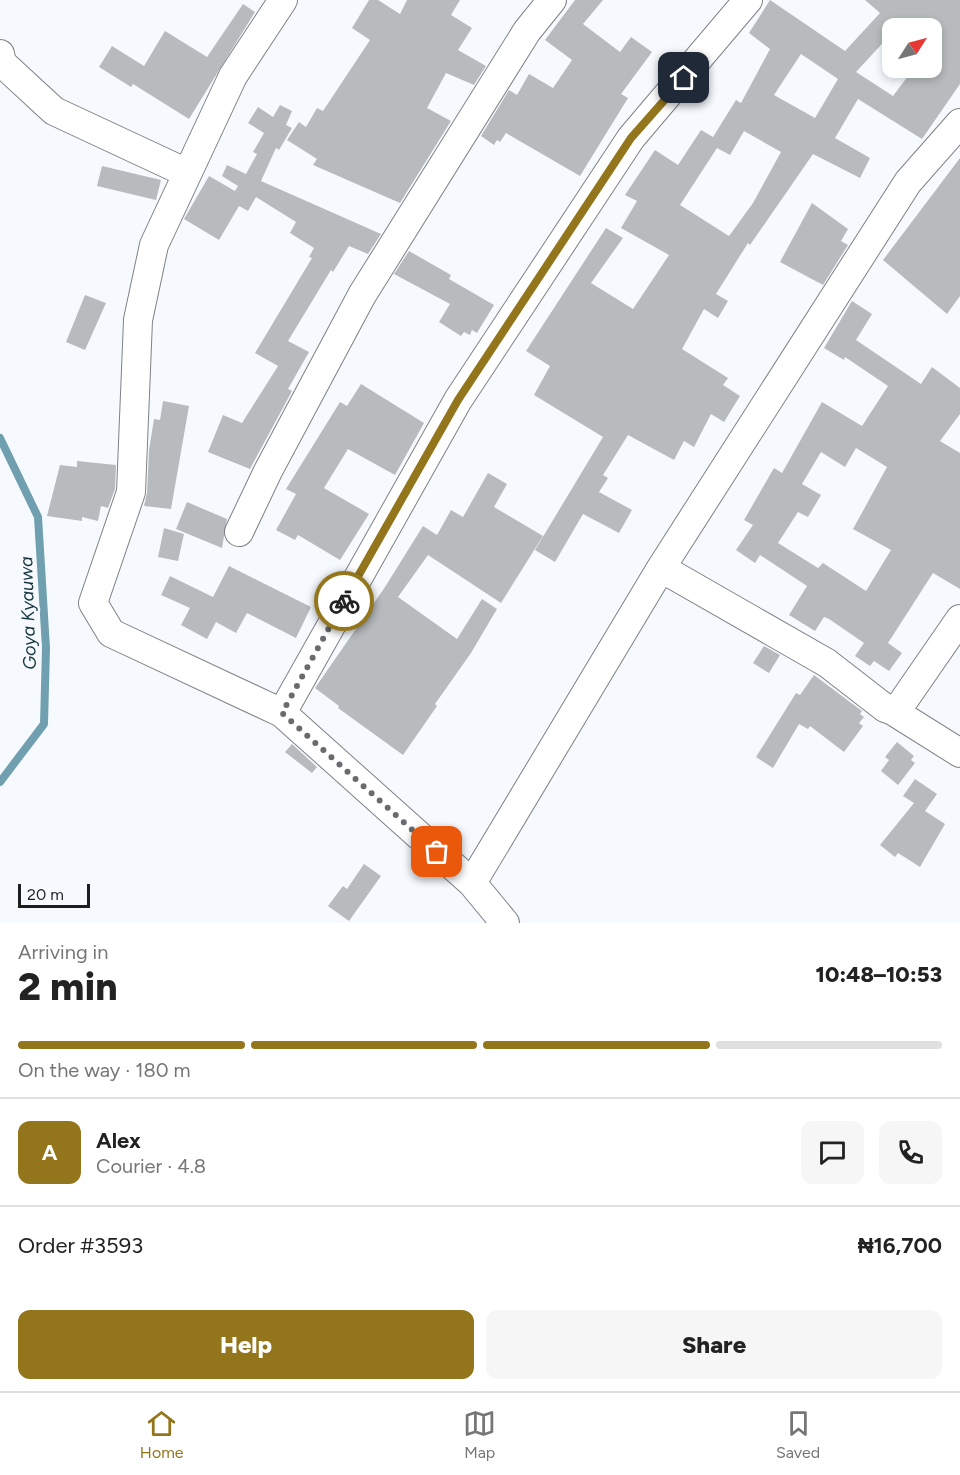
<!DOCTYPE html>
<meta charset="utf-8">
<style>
:root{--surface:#fff;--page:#f6f6f6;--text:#222;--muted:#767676;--line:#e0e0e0;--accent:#93751b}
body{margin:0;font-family:Figtree,sans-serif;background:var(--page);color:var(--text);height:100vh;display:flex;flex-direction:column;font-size:22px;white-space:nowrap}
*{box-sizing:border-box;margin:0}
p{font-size:20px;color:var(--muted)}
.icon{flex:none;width:33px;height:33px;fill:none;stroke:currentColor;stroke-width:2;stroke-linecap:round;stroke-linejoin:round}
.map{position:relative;height:923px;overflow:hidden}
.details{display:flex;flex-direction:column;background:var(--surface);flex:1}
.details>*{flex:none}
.needle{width:39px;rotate:54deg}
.controls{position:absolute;left:882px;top:18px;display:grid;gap:12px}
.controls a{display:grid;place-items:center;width:60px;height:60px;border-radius:12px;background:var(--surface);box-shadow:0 3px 9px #0003;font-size:30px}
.scale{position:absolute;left:18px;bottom:15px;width:72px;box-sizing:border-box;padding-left:6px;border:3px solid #1d1e20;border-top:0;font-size:16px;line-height:21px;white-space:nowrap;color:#1d1e20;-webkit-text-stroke:4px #f6fafe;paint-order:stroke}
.pin{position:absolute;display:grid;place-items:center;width:51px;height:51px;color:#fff;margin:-26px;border-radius:12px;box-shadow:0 3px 9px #0006}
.courier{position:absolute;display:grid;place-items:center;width:60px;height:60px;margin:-30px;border:4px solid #93751b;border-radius:50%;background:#fff;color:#222;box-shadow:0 2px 8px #0007}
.overview em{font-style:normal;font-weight:800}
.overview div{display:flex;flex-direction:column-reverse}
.overview{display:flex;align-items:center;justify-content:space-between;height:102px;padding:0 18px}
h1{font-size:39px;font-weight:800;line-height:45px}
.bar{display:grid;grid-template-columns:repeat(4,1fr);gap:9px 6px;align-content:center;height:72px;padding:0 18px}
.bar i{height:8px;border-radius:4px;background:var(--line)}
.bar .selected{background:var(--accent)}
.bar p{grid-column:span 4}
.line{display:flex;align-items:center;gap:15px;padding:0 18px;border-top:2px solid var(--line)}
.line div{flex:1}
.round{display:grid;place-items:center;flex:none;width:63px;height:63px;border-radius:12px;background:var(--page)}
.button{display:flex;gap:12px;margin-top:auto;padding:12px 18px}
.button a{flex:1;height:69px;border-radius:12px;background:var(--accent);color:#fff;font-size:24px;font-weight:800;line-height:69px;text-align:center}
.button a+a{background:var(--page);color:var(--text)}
.tabs{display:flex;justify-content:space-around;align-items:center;height:84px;border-top:2px solid var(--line);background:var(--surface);font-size:16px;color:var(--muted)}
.tabs a{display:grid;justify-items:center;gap:3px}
.tabs .selected{color:var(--accent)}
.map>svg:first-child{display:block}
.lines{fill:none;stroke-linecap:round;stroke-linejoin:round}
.stream{stroke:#70a0af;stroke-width:8}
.building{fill:#b7bbbe;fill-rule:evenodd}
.minor-casing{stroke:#7e8185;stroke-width:30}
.minor{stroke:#fff;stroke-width:28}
.done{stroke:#696b6e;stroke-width:6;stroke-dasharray:0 10.8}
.route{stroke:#93751b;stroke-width:8}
.labels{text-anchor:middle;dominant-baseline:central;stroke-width:5;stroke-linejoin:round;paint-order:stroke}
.water-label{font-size:18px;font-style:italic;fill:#15363f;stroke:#f6fafe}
</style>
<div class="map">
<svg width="960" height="923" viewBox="0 0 960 923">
<rect width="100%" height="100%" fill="#f6fafe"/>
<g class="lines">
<path class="stream" d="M0 438 38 517 46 648 44 724 0 782"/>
</g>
<path class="building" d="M369 0H378L400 14 407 0H460L451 15 472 28 458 50 486 66 474 85 446 73 427 108 451 121 400 203 313 165 317 159 287 140 299 122 306 127 317 108 323 111 370 40 352 28Z
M575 0H603L583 24 620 52 631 37 652 52 621 94 628 98 580 176 506 133 500 142 497 140 494 145 481 136 509 90 517 95 529 74 553 88 572 60 545 40Z
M770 0 845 51 880 13 865 0H960V84L922 139 858 99 835 138 870 158 860 178 813 154 750 245 748 243 716 294 728 301 718 318 704 309 682 349 728 378 723 385 740 396 724 422 711 414 694 447 684 441 674 460 628 435 603 475 608 478 599 492 632 510 619 533 583 514 555 562 535 550 603 437 534 395 550 366 526 351 606 228 623 238 591 283 633 309 669 255 621 228 637 201 625 195 655 150 678 165 701 130 713 137 736 100 741 103 770 49 749 33ZM907 22 916 28H932V68H914L893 96 856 72 892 33V28L899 26 902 28ZM801 54 838 79 815 118 774 95ZM744 131 781 152 753 203 729 236 680 205 717 148 730 155Z
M243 4 255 12 189 119 133 84 131 87 99 67 112 46 144 66 165 31 207 57Z
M280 105 292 111 286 125 292 128 279 150 276 148 261 181 381 234 368 254 349 246 333 272 331 270 288 341 309 352 288 389 292 391 250 469 208 452 223 415 242 423 278 366 255 353 312 258 309 257 314 248 290 233 296 222 256 197 248 211 239 206 219 240 184 219 209 176 235 191 238 186 222 176 227 165 246 174 257 154 253 152 264 133 248 123 258 107 273 117Z
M960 158V296L947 314 883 260Z
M102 166 161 180 156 200 97 186Z
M812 203 848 229 841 241 848 245 823 285 780 262Z
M409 251 451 275 449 279 494 305 477 333 472 330 470 335 464 332 461 336 439 322 450 304 394 274Z
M85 295 106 303 85 350 66 342Z
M852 301 872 314 856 340 921 384 932 367 960 388V414L940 441 960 453V589L933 573 888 643 902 653 889 671 874 661 870 666 855 656 864 643 829 619 824 617 815 631 789 615 807 586 760 555 755 563 736 550 753 525 744 520 774 468 782 473 822 402 862 426 888 386 845 357 844 360 824 348ZM856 448 887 467 853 529 891 550 866 591 823 563 818 568 778 543 798 512 808 517 821 495 802 484 821 452 845 467Z
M361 384 424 423 395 475 348 449 324 488 369 514 340 560 298 535 295 540 276 530 296 494 286 489 340 402 347 406Z
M163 401 189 406 171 509 144 506 147 493 149 450 154 419 160 420Z
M77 461 116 465 115 489 108 508 101 506 98 521 82 517V521L47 516 60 465 77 467Z
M488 473 507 484 494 507 543 536 501 603 428 555 398 597 457 639 482 599 497 609 471 653 435 704 437 706 403 755 338 708 339 706 315 688 385 587 423 526 437 535 451 510 463 517Z
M187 502 227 519 222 548 176 529Z
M164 528 184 534 178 561 158 557Z
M229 566 311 607 296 638 247 613 236 633 216 622 207 639 181 625 190 608 161 595 170 576 213 597Z
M764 646 780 655 769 673 753 663Z
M814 675 862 711 860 714 864 717 859 723 863 726 844 752 810 726 808 729 799 724 773 768 756 757 796 693 800 695Z
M897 742 914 756 911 760 915 763 898 785 881 771 889 760 885 757Z
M292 744 317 767 312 773 285 752Z
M915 779 937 794 925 811 945 824 920 867 898 853 895 857 880 845 914 803 903 796Z
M364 864 381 876 349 921 328 906 343 886 347 889Z"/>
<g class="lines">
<defs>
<path id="minor" d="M283 0 233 76 154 245 138 320 131 492 93 603 111 633 282 713 472 883 505 923
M0 54 2 63 54 111 187 173
M239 532 268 471 362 295 527 31 552 0
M661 568 827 663 885 708 893 711 902 703 960 619
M893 711 960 753
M282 713 458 400 631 138 748 0
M472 883 661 568 908 182 960 123"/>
</defs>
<use href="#minor" class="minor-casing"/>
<use href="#minor" class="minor"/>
</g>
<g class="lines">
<path class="done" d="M344 601 282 713 437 852"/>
<path class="route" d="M344 601 458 400 631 138 684 78"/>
</g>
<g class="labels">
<g class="water-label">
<text transform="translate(28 613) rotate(-92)">Goya Kyauwa</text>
</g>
</g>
</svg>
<div class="controls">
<a><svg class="needle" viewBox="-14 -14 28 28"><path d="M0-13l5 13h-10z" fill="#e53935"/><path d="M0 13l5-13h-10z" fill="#767676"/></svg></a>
</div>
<div class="scale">20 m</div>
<div class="pin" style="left:437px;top:852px;background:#ea580c"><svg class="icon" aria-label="bag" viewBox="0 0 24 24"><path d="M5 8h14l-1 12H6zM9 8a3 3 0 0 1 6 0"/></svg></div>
<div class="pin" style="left:684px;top:78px;background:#1f2937"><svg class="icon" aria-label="home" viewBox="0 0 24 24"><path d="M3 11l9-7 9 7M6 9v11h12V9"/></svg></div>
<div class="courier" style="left:344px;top:601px"><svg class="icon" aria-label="bike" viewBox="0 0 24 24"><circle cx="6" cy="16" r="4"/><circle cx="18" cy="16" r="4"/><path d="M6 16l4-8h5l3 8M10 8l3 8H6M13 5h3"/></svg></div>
</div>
<section class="details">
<div class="overview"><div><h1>2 min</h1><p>Arriving in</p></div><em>10:48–10:53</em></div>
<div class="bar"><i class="selected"></i><i class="selected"></i><i class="selected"></i><i></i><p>On the way · 180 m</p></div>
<div class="line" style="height:108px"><b class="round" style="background:var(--accent);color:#fff">A</b><div><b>Alex</b><p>Courier · 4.8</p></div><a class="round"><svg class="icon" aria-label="chat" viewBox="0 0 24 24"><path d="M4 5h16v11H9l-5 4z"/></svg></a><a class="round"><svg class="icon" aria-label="phone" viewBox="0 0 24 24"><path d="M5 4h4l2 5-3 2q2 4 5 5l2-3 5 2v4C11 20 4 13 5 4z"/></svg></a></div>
<div class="line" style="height:78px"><div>Order #3593</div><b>₦16,700</b></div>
<div class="button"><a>Help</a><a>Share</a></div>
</section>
<nav class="tabs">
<a class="selected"><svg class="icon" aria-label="home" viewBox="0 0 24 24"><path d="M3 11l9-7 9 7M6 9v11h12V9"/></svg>Home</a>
<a><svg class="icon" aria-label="map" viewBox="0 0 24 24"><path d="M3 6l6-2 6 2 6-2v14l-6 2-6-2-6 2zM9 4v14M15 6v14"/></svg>Map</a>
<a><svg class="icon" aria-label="saved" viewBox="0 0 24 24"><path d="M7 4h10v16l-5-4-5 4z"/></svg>Saved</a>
</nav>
